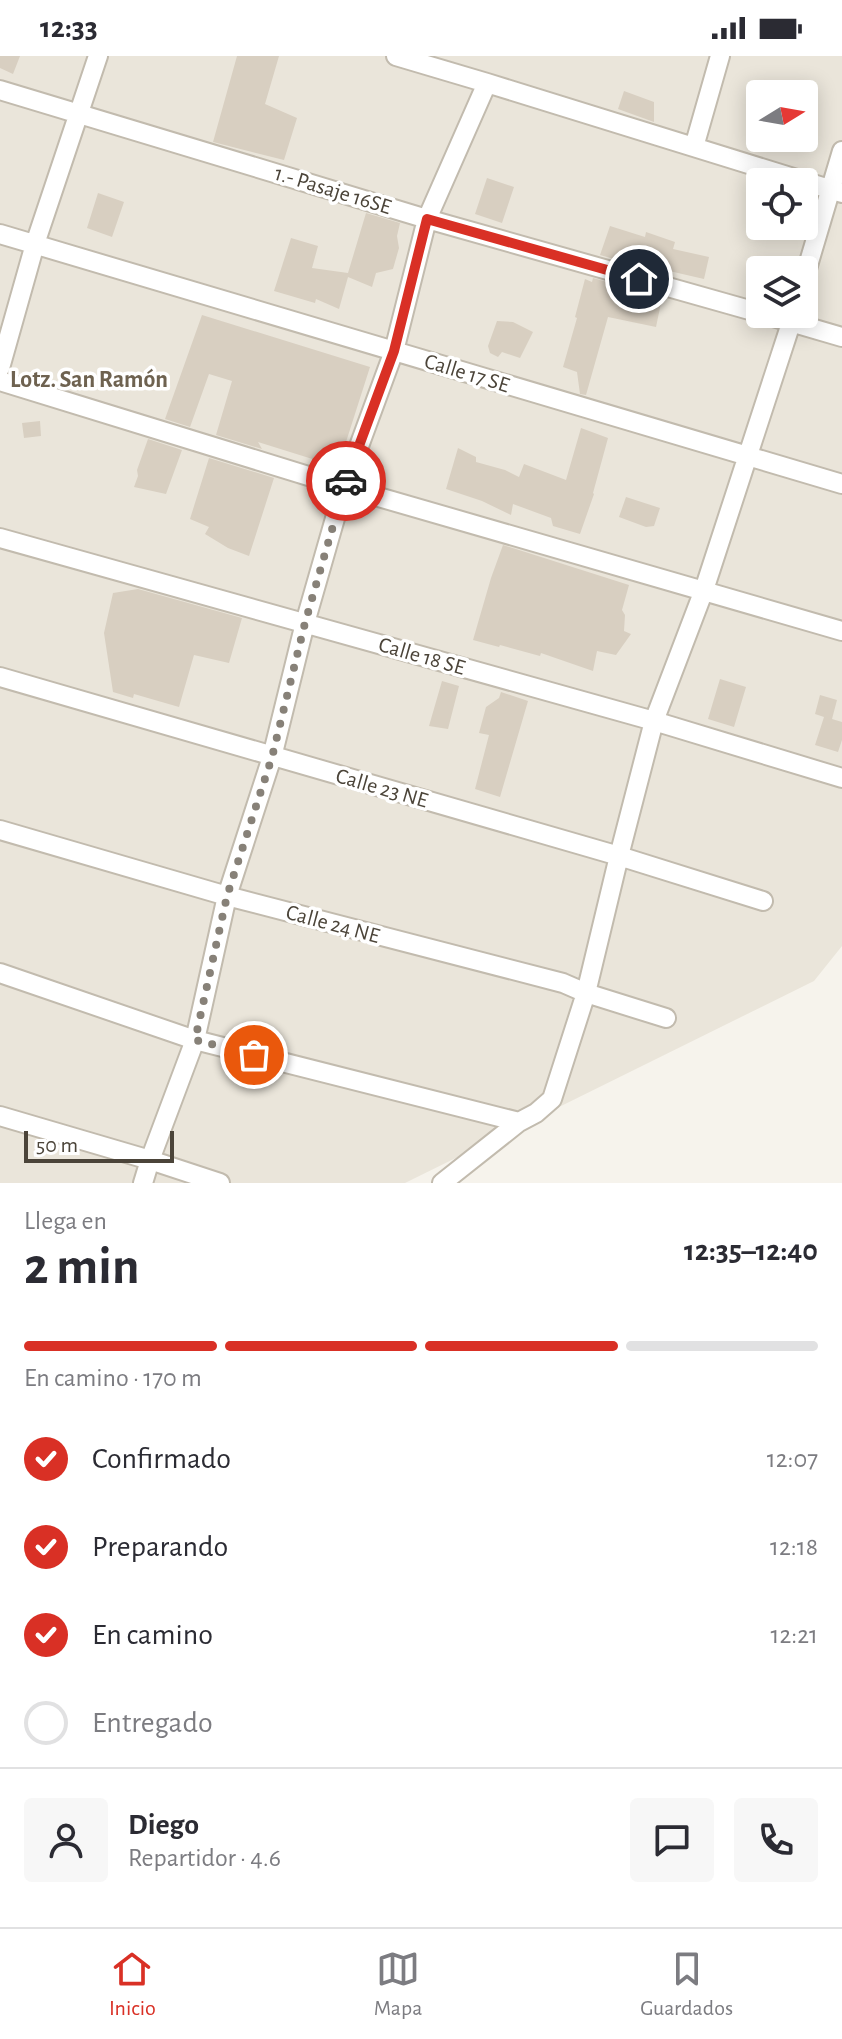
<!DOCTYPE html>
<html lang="es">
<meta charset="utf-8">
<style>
:root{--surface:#fff;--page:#f7f7f7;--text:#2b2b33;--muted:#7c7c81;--line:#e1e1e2;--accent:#d93025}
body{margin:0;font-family:"Alegreya Sans",sans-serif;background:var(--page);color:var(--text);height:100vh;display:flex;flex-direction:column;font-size:30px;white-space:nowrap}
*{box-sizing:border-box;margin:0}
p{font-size:26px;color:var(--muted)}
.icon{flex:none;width:44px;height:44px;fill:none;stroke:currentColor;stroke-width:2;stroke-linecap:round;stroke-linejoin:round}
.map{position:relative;height:1127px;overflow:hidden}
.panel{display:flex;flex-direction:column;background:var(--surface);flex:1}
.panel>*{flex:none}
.needle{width:52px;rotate:79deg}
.buttons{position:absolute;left:746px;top:24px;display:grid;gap:16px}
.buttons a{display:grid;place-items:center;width:72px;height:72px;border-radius:8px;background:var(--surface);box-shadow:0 4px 20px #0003;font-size:40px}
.scale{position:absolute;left:24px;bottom:20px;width:150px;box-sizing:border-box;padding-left:8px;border:4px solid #4b4439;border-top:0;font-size:22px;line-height:28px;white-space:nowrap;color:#4b4439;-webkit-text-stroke:6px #fff;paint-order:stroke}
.pin{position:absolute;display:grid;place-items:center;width:68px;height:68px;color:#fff;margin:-34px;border:4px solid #fff;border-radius:50%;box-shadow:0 2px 8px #0007}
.courier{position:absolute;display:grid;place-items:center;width:80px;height:80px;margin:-40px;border:6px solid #d93025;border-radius:50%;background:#fff;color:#222;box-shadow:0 2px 10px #0007}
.overview em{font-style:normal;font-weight:700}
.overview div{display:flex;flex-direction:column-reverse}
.overview{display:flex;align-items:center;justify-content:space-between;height:136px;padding:0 24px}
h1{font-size:52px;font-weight:700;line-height:60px}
.bar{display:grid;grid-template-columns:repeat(4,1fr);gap:12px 8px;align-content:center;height:96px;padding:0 24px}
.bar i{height:10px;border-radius:6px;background:var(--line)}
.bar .current{background:var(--accent)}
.bar p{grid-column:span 4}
.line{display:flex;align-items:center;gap:20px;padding:0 24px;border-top:2px solid var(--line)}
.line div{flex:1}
.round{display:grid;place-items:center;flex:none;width:84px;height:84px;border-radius:8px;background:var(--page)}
ol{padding:0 24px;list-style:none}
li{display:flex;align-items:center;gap:24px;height:88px}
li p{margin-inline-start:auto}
li .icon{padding:8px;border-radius:50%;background:var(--accent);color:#fff;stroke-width:4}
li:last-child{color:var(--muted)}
li i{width:44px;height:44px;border:4px solid var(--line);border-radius:50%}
.status{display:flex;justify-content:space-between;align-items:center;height:56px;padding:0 40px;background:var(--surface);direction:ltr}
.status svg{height:22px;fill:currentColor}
.tabs{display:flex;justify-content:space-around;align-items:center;height:112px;border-top:2px solid var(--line);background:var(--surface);font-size:22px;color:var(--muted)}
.tabs a{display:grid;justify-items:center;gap:4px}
.tabs .current{color:var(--accent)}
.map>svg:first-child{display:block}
.residential{fill:#eae5da;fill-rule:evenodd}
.building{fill:#d8cfc1}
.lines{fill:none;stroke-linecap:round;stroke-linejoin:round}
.minor-casing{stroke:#c2bbae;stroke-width:22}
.minor{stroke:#fff;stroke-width:18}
.done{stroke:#878178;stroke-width:8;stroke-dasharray:0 14.4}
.route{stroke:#d93025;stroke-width:10}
.labels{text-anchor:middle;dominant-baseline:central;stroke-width:7;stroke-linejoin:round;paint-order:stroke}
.street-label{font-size:22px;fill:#4b4439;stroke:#fff}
.neighbourhood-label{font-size:24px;font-weight:bold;fill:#6e6250;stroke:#fff}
</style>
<div class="status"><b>12:33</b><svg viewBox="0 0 49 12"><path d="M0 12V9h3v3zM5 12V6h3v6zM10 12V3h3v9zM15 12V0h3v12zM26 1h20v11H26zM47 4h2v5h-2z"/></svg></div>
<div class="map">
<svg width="842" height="1127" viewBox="0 0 842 1127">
<rect width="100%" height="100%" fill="#f6f3ec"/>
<path class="residential" d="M0 0H842V890L814 925 405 1127H0ZM760 38H804V82H760ZM760 126H804V170H760ZM760 214H804V258H760Z"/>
<path class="building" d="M0 0H20L13 18 0 12Z
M237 0H279L265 48 297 62 284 104 213 86Z
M624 35 654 46V66L618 53Z
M487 122 514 131 502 167 475 158Z
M98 137 124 146 112 181 87 172Z
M366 157 400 167 397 180 399 192 393 213 376 217 372 231 348 221 339 253 316 243 315 247 274 235 291 182 318 190 312 212 348 217Z
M610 170 645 181 646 176 675 186 673 193 709 201 704 223 665 214 664 217 600 199Z
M593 222 656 240 654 246 661 247 656 271 608 261 586 339 580 338 577 316 563 311 577 262 575 261 585 223 592 226Z
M202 259 370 311 338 411 258 386 262 393 216 379 232 325 209 318 190 371 165 363Z
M497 265 513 266 533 276 520 302 502 296 498 301 490 297 488 290Z
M40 365 41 380 24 382 22 367Z
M581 372 608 382 593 437 594 438 580 478 553 470 551 462 513 448 511 459 482 445 446 433 458 392 476 401V406L505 414 519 421 524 408 566 424Z
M148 383 182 394 166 438 134 431 138 420 137 414Z
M209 402 274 422 249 500 228 492 205 478 209 471 190 463Z
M626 441 660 452 654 470 646 471 619 461Z
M503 489 629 529 622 554 625 559 624 575 631 578 616 599 597 595 593 615 541 597 540 600 500 589 499 591 473 584 491 522Z
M138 533 242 562 229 607 194 599 179 651 134 638 133 642 113 636 104 577 113 537Z
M720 623 746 631 734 671 708 663Z
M442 625 459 630 448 673 429 670Z
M501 636 528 645 500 741 475 733 489 679 479 677 486 651 499 642Z
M820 639 837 644 832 663 842 666V684L838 696 815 689 824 661 815 658Z"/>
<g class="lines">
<defs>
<path id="minor" d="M396 0 487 27 842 137
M0 34 427 163 760 257
M694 91 720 0
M0 178 842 428
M804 223 842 95
M763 258 842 281
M0 312 35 188 98 0
M0 325 344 431 842 575
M0 482 654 665 842 722
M0 621 619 800 763 845
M0 774 227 840 563 927 586 937 666 962
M0 917 195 984 519 1066
M0 1060 150 1104 220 1127
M143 1127 150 1104 195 984 227 840 272 701 305 567 344 431 394 295 427 163 487 27
M442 1127 519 1066 536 1057 552 1043 586 937 619 800 654 665 704 534 794 258"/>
</defs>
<use href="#minor" class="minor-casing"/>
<use href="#minor" class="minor"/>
</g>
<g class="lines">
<path class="done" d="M254 999 195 984 227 840 272 701 305 567 346 425"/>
<path class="route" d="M346 425 394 295 427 163 639 223"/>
</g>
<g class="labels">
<g class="street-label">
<text transform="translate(333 134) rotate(17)">1.- Pasaje 16SE</text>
<text transform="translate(467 317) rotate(17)">Calle 17 SE</text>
<text transform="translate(422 600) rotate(16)">Calle 18 SE</text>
<text transform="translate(382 732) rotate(16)">Calle 23 NE</text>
<text transform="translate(333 868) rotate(15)">Calle 24 NE</text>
</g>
<g class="neighbourhood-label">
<text x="89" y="324">Lotz. San Ramón</text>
</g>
</g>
</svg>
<div class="buttons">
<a><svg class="needle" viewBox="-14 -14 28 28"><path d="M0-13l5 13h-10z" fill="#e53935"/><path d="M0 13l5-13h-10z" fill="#7c7c81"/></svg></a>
<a><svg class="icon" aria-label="locate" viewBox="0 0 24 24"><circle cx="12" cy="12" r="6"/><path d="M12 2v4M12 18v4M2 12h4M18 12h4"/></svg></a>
<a><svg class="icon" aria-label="layers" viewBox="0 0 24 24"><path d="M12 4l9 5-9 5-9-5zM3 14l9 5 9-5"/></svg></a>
</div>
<div class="scale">50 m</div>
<div class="pin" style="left:254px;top:999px;background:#ea580c"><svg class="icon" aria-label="bag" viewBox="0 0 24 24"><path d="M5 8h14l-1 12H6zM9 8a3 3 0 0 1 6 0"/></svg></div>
<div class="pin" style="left:639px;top:223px;background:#1f2937"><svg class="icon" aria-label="home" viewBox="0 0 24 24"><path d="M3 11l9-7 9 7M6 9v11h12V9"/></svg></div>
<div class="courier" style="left:346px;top:425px"><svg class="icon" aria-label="car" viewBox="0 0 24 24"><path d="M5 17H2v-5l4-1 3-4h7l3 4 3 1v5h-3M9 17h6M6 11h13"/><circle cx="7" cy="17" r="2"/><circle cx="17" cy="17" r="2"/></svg></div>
</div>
<section class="panel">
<div class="overview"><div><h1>2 min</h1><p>Llega en</p></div><em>12:35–12:40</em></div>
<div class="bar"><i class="current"></i><i class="current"></i><i class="current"></i><i></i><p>En camino · 170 m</p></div>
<ol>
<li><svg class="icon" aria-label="check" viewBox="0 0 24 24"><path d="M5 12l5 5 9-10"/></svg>Confirmado<p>12:07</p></li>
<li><svg class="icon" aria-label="check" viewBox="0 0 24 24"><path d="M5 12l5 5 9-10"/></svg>Preparando<p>12:18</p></li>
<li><svg class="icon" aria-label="check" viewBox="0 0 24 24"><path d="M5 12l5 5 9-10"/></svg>En camino<p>12:21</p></li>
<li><i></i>Entregado</li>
</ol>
<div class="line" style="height:144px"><a class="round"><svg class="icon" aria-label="person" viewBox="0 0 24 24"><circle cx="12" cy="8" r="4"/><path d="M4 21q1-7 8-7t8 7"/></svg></a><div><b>Diego</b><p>Repartidor · 4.6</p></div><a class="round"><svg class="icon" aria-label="chat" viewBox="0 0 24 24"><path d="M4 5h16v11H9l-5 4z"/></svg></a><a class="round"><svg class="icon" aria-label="phone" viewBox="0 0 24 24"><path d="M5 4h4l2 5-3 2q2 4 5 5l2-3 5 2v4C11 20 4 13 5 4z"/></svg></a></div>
</section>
<nav class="tabs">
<a class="current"><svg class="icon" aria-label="home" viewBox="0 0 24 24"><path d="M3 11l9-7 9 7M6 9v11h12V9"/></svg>Inicio</a>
<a><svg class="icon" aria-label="map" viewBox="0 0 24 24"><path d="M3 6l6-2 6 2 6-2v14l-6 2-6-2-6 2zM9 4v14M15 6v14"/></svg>Mapa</a>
<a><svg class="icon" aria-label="saved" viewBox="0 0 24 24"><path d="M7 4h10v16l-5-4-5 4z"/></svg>Guardados</a>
</nav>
